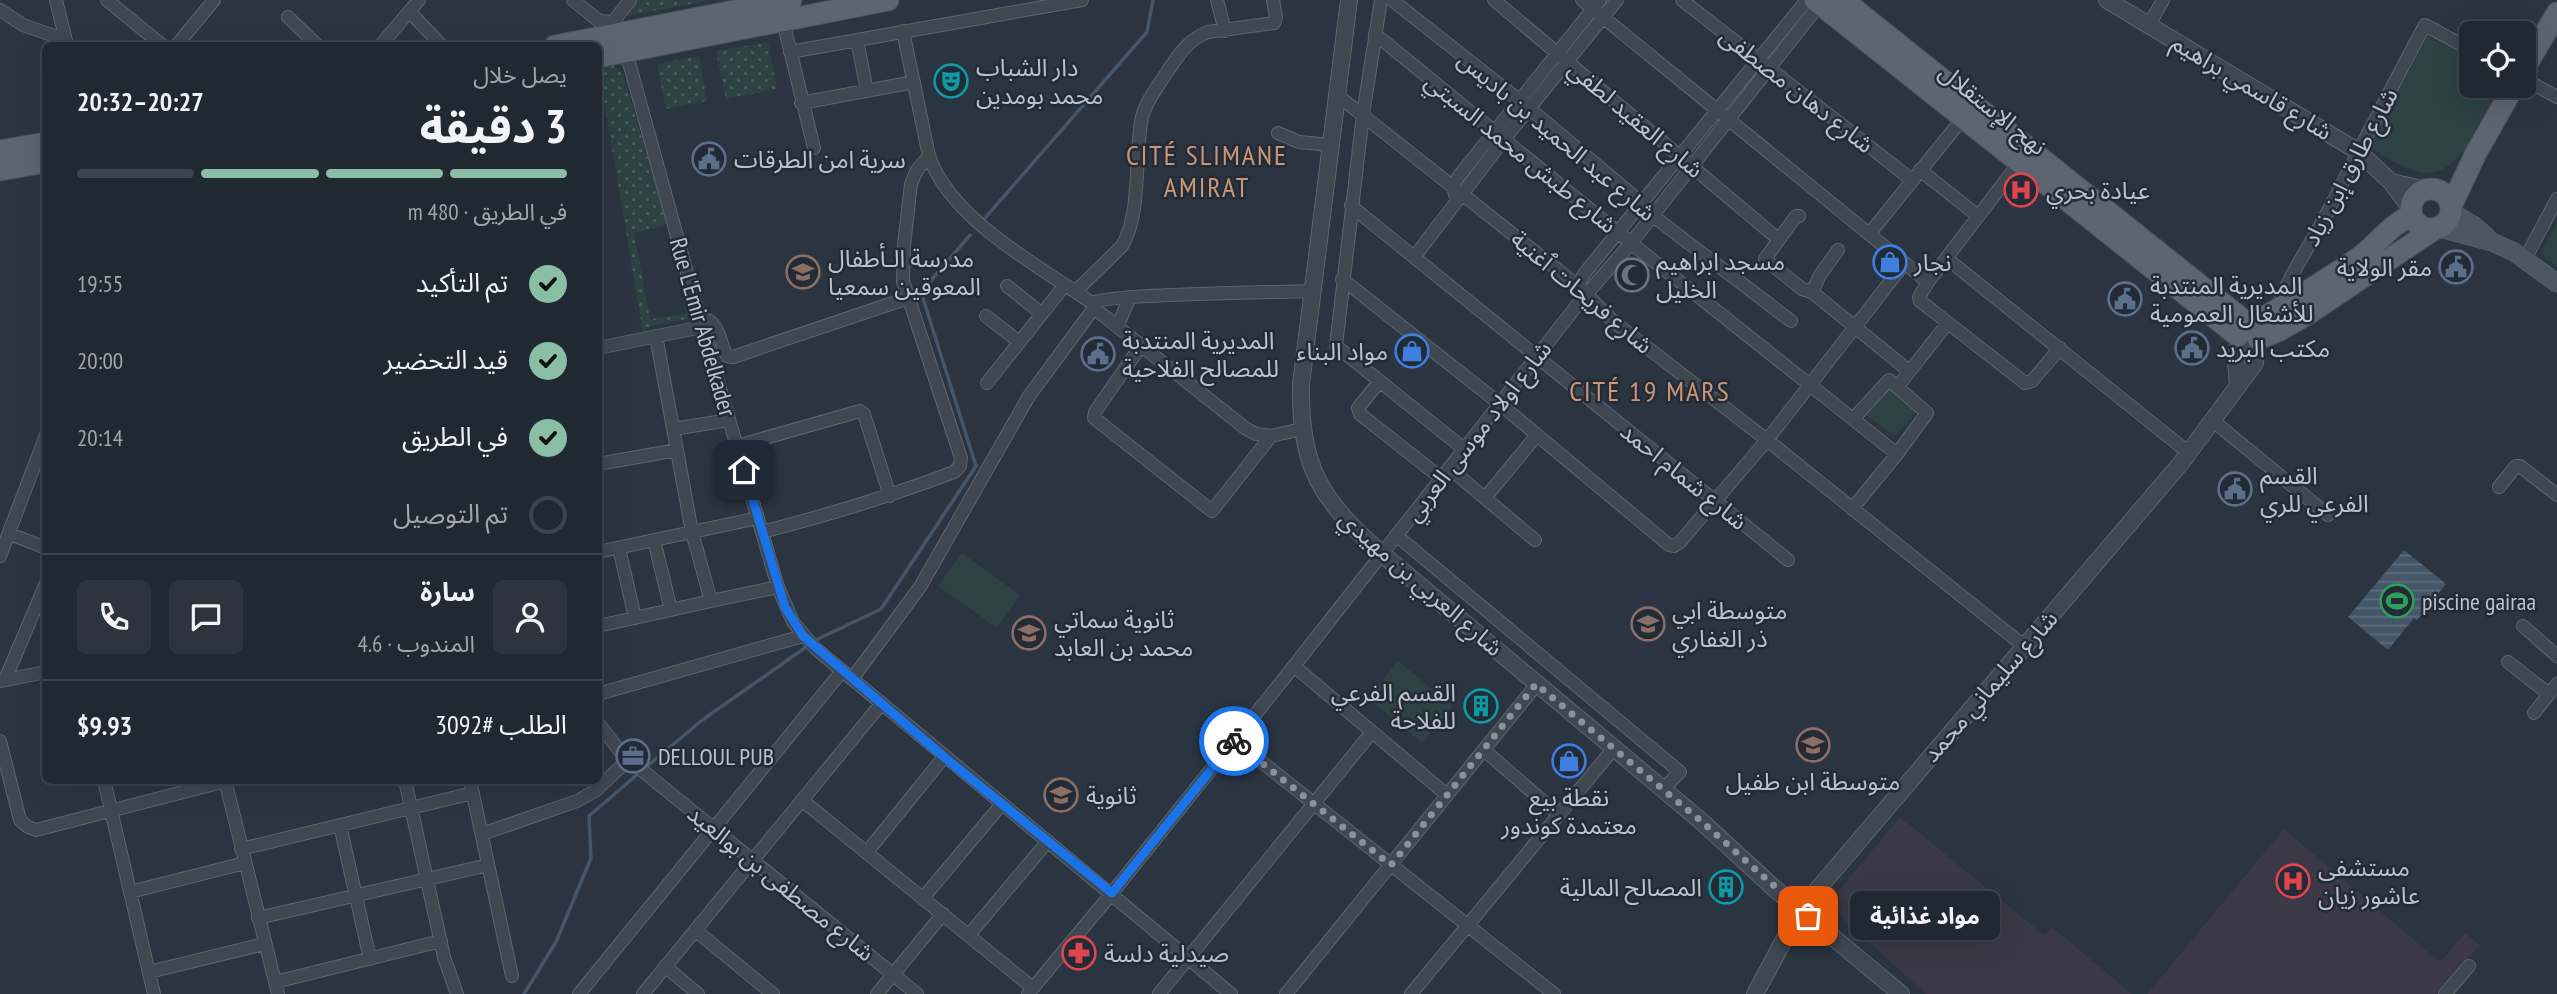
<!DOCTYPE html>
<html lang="ar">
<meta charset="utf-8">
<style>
:root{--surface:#202831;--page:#2d343d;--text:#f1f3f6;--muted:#a2a6ab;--line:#3d444d;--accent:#8abfa5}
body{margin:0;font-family:"PT Sans Narrow","Noto Sans Arabic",sans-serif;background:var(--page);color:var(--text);direction:rtl;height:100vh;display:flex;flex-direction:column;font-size:26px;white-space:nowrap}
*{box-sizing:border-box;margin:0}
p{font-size:23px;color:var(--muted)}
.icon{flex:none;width:38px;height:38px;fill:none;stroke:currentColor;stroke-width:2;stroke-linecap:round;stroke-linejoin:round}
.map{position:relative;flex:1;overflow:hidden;direction:ltr}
.sheet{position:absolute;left:42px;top:42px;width:560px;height:742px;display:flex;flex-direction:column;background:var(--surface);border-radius:10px;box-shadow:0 7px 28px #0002,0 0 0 2px var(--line);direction:rtl}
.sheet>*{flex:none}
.tools{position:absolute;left:2459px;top:21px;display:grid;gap:14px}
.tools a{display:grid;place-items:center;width:77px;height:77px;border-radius:10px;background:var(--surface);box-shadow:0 7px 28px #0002,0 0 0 2px var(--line);font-size:35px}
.pin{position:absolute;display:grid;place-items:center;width:60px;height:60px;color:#fff;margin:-30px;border-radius:14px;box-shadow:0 4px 10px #0006}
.courier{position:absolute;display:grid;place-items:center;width:70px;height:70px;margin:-35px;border:5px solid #1a73e8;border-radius:50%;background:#fff;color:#222;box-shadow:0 2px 9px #0007}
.bubble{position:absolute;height:49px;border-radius:10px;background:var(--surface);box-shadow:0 7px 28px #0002,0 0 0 2px var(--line);font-size:23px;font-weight:700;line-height:49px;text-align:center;direction:rtl}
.overview em{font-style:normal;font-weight:700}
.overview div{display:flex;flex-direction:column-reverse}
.overview{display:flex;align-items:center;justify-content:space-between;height:119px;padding:0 35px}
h1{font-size:46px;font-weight:700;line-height:52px}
.bar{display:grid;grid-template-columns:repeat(4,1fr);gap:10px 7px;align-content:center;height:84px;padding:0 35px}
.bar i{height:9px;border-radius:5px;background:var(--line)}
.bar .active{background:var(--accent)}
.bar p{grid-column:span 4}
.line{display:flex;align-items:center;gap:18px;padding:0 35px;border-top:2px solid var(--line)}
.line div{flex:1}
.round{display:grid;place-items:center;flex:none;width:74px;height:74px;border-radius:10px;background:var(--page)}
ol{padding:0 35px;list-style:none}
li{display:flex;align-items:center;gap:21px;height:77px}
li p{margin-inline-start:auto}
li .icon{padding:7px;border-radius:50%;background:var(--accent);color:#111;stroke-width:4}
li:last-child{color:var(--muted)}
li i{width:38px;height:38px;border:4px solid var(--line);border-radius:50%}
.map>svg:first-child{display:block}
.medical{fill:#3a3945}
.grass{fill:url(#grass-dots)}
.green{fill:#2e4243}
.water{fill:url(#water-rules)}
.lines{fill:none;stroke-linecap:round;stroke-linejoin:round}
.stream{stroke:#455669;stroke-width:3.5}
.minor-casing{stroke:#5d656e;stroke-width:14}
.tertiary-casing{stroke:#5d656e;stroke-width:18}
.secondary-casing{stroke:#5d656e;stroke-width:19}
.primary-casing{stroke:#48505a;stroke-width:23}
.minor{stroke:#3f4751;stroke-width:12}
.tertiary{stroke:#3f4751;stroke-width:16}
.secondary{stroke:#4d5763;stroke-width:18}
.primary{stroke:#5d6670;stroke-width:21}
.done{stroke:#89919b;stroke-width:7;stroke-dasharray:0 12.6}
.route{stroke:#1a73e8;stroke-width:9}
.labels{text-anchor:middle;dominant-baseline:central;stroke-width:5;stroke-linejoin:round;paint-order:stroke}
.poi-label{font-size:24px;fill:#bcc2cb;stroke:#232c36;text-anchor:start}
.street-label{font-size:24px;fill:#bcc2cb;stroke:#232c36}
.quarter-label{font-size:28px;letter-spacing:2px;fill:#ca9677;stroke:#232c36}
</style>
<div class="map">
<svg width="2557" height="994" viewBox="0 0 2557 994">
<defs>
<pattern id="grass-dots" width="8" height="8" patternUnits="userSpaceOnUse" patternTransform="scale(1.75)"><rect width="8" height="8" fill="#2e4243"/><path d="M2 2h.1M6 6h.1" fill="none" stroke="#4a5c5d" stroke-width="1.8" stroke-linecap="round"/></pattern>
<pattern id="water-rules" width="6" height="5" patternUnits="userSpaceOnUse" patternTransform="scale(1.75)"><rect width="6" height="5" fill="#455669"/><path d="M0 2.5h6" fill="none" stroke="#5e6d7d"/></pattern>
</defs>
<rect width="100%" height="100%" fill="#2b3541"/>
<path class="medical" d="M1900 817 2044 935 2052 927 2132 994H1926L1841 917 1835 904 1836 894Z
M2284 829 2440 962 2465 933 2480 945 2436 994H2147Z"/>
<path class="grass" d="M638 0H713L626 16Z
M768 42 777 89 726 99 716 51Z
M699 56 707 101 666 109 657 64Z
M608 63 615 66 623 75 667 220 663 226 634 233 650 319 686 314 685 303 688 302 692 316 689 319 654 325 643 332 598 65Z"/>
<path class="green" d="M2428 36 2471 58V86H2507L2475 128 2477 135C2436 190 2421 177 2368 147Z
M2557 223V266L2544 257 2543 249Z
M1890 384 1920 408 1895 436 1863 413Z
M962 553 1020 595 997 628 938 586Z
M1398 661 1453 706 1422 743 1368 698Z"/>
<path class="water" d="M2404 550 2446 584 2417 620 2414 618 2388 650 2348 617Z"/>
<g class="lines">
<path class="stream" d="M985 218 1147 32 1153 0
M645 768 701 721 816 640 881 609 976 466 921 292 970 235
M524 994 556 942 591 858 589 816 639 773"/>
<defs>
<path id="minor" d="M56 0 67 45
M107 0 163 46
M573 0 599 21 613 22
M1217 0 1225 31
M1381 0 1363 114 1336 346 1464 449
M1392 0 1529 108 1642 203 1653 216 1791 321
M1494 0 1778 239
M1582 0 1928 282
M1682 0 1912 180
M0 10 23 25 66 40
M410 12 442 46
M288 17 318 46
M782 17 814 148
M613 22 630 66 702 327 778 587 793 622 815 648 1231 994
M613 22 630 0
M2149 25 2163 0
M903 31 929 156C951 220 1039 266 1092 303
M1375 34 1631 243 1897 454
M857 40 867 91
M176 46 214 0
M380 46 419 0
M790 52 1082 0
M2524 79 2557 97
M1337 95 1578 286 1614 322 1767 440 2024 646
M801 103 914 82
M1278 133 1299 142 1331 145
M2022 159 1928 282 1919 297 1920 301 2025 383 2032 381 2060 348
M1920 170 1978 216
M1455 194 1453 186 1459 176 1600 0
M1351 206 1788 560
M1799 216H1796L1765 259 1802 289 1812 292 1909 371
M1870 233 1963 118
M1415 256 1505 138 1617 0
M1946 258 2189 453
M2525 259 2557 199
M1342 279 1500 404 1669 545 1674 546 1680 542 1767 440 1904 264
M1007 286 1042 314
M1578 286 1584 274 1618 232 1807 0
M1076 291 1122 246C1142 213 1134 154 1142 117 1146 100 1160 84 1169 69 1180 53 1189 39 1208 32L1274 23 1276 17 1273 0
M1812 292 1820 275 1838 250
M2277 309C2288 276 2310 246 2326 215 2359 151 2391 88 2425 25L2471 50
M986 316 1019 342
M700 320H708C721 329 720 344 727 356L733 357 908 298
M1118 325 1130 297
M656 336 692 532 711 601 778 587
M1142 344 1095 412 1094 418 1212 511 1271 436 1302 429
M598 348 702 327
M1379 382 1358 408 1360 414 1441 478
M987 383 1065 285
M1898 386 1947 324
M2212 420 2328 515
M673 429 729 420
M1271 436 1256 434 1245 428 1094 308 1092 303C1103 294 1284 292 1313 291
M737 446 860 411 864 414 890 496
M598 464 677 450
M1449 468 1535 540
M2499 487 2516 466H2520L2557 495
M1485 498 1537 435
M1852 509 1897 454 1927 413 1889 380 1854 418
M762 532C828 515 891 496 954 472L960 466 961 458 903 281 904 245 911 184 917 170 929 156
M10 534 46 548
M1396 535 1680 772 1663 789
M654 540 671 610
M619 548 635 618
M598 552 758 518
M0 556 46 435
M598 626 711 601
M2523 626 2557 656
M2508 662 2549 694
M1294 666 1447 795
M852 679 920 587 1029 396 1094 308
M5 680 46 583
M1 681 46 672
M598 694 803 636
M2534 713 2557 684
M598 723 620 751 638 767 917 994
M1234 740 1554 994
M0 741 20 820 28 827 36 830 230 780
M1484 750 1559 815
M104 780 154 994
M225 780 278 994
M405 780 444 957 457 994
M470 780 512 976
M803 801 1033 988
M340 825 370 959
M482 834 577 801 595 791 629 759
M241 849 473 793
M867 852 944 757
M130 892 245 863
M923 898 1002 804
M258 918 488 865
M695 930 773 994
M969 935 1048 841
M665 966 698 994
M149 972 264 944
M275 982 441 941
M579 994 842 671
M643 994 881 704
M877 994 943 914
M1028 994 1112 893 1294 666 1578 304 1631 243 1823 0
M1159 994 1372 732
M1286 994 1537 684
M1411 994 1614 748
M2445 994 2469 966"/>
<path id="tertiary" d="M1349 0 1301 384C1300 468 1320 499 1381 553L1701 821 1775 889 1901 994
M2107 0 2359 152 2391 182 2411 209
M2391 182 2426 190
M2238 386 2236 362 2239 339
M1755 994 1800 910 2181 463 2255 363 2256 352 2253 343"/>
<path id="secondary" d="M2451 212 2473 225 2487 237
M2440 228 2492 242 2514 252 2557 283"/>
<path id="primary" d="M1815 0 2238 336
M1843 0 2247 323
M555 46 791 0
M598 57 888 0
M2524 69 2557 13
M0 151 46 143
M0 170 46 162
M2411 209a20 20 0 1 1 40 0a20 20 0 1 1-40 0Z
M2451 206 2476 153 2514 86
M2253 324C2290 302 2326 281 2361 256 2378 244 2391 223 2412 216
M2258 339 2280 330 2311 312 2433 230"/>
</defs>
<use href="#minor" class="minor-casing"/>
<use href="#tertiary" class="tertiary-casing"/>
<use href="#secondary" class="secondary-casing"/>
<use href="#primary" class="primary-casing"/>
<use href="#minor" class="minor"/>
<use href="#tertiary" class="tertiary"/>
<use href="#secondary" class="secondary"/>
<use href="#primary" class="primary"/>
</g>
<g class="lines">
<path class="done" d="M1234 741 1391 865 1536 684 1701 821 1808 916"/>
<path class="route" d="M744 470 785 607 803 636 944 757 1112 893 1234 741"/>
</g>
<defs>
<symbol id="theatre-ring" viewBox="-11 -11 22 22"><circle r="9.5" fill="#232c36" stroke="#0f9aa8" stroke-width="1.5"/><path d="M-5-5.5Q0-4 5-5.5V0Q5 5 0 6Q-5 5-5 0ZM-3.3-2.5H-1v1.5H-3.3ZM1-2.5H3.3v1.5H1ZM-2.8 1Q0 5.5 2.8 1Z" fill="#0f9aa8"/></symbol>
<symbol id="civic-ring" viewBox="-11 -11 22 22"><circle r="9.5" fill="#232c36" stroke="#5c6f8a" stroke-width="1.5"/><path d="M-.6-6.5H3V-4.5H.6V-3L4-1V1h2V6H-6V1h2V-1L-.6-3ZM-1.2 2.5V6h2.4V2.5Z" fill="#5c6f8a"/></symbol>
<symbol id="hospital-ring" viewBox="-11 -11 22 22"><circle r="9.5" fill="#232c36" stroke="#e0444e" stroke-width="1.5"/><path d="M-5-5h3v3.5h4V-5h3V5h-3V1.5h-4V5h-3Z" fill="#e0444e"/></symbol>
<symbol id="shop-ring" viewBox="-11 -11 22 22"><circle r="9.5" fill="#232c36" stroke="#3f7fe0" stroke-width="1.5"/><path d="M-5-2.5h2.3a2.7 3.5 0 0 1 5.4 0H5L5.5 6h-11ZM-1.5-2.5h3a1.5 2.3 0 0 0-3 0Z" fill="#3f7fe0"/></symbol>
<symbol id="school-ring" viewBox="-11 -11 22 22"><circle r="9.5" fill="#232c36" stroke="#8d6e63" stroke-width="1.5"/><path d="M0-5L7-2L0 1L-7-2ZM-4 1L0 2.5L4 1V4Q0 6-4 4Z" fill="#8d6e63"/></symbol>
<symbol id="mosque-ring" viewBox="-11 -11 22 22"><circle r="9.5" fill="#232c36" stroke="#6b7280" stroke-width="1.5"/><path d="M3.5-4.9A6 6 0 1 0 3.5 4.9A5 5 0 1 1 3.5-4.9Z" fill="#6b7280"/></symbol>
<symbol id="stadium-ring" viewBox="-11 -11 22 22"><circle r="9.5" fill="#232c36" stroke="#2e9e5b" stroke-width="1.5"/><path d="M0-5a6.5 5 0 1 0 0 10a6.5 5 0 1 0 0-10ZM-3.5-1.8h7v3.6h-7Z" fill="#2e9e5b"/></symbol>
<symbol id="building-ring" viewBox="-11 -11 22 22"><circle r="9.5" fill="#232c36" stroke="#0f9aa8" stroke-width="1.5"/><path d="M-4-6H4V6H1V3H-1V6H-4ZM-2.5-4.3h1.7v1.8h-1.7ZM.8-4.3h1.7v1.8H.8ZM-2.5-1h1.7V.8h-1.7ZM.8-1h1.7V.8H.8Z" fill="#0f9aa8"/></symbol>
<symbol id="office-ring" viewBox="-11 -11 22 22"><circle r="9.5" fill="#232c36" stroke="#5c6f8a" stroke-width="1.5"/><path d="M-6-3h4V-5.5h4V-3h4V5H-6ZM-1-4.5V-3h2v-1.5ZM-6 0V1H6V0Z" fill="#5c6f8a"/></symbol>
<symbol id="pharmacy-ring" viewBox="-11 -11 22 22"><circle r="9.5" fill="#232c36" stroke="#e0444e" stroke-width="1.5"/><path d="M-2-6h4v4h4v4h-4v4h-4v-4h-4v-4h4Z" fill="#e0444e"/></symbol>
</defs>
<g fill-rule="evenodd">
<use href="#theatre-ring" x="932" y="62" width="38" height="38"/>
<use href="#civic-ring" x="690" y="140" width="38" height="38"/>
<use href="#hospital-ring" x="2002" y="171" width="38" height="38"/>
<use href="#shop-ring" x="1871" y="243" width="38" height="38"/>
<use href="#civic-ring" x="2437" y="248" width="38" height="38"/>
<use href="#school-ring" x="784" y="253" width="38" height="38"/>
<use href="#mosque-ring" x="1613" y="256" width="38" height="38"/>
<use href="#civic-ring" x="2106" y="280" width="38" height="38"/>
<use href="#civic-ring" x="2173" y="329" width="38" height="38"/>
<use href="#shop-ring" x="1393" y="332" width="38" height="38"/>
<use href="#civic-ring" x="1079" y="335" width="38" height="38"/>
<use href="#civic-ring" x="2216" y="470" width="38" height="38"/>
<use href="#stadium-ring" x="2378" y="582" width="38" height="38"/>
<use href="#school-ring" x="1629" y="605" width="38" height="38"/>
<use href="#school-ring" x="1010" y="614" width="38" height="38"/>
<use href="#building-ring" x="1462" y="687" width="38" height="38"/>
<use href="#school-ring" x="1794" y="726" width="38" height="38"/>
<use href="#office-ring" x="614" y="737" width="38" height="38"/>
<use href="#shop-ring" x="1550" y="742" width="38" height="38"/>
<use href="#school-ring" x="1042" y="776" width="38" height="38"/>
<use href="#hospital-ring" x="2274" y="862" width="38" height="38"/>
<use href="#building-ring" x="1707" y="868" width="38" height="38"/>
<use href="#pharmacy-ring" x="1060" y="934" width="38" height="38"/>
</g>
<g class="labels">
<g class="poi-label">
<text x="976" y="67">دار الشباب<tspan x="976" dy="28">محمد بومدين</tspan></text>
<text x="734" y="159">سرية امن الطرقات</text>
<text x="2046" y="190">عيادة بحري</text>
<text x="828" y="258">مدرسة الـأطفال<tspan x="828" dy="28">المعوقين سمعيا</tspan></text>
<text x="1656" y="261">مسجد ابراهيم<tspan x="1656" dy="28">الخليل</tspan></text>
<text x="1914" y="262">نجار</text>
<text x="2432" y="267" text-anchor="end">مقر الولاية</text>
<text x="2150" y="285">المديرية المنتدبة<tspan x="2150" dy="28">للأشغال العمومية</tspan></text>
<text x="1122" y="340">المديرية المنتدبة<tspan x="1122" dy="28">للمصالح الفلاحية</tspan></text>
<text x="2216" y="348">مكتب البريد</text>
<text x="1388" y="351" text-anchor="end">مواد البناء</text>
<text x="2260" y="475">القسم<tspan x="2260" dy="28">الفرعي للري</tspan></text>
<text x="2422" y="601">piscine gairaa</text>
<text x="1672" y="610">متوسطة ابي<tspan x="1672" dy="28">ذر الغفاري</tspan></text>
<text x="1054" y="619">ثانوية سماتي<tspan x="1054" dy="28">محمد بن العابد</tspan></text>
<text x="1456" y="692" text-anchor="end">القسم الفرعي<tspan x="1456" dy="28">للفلاحة</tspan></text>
<text x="658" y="756">DELLOUL PUB</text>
<text x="1813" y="781" text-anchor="middle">متوسطة ابن طفيل</text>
<text x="1086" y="795">ثانوية</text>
<text x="1569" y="797" text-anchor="middle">نقطة بيع<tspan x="1569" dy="28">معتمدة كوندور</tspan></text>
<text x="2318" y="867">مستشفى<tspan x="2318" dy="28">عاشور زيان</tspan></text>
<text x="1702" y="887" text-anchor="end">المصالح المالية</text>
<text x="1104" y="953">صيدلية دلسة</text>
</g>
<g class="street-label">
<text transform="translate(2252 87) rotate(31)">شارع قاسمي براهيم</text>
<text transform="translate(1797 90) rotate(38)">شارع دهان مصطفى</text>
<text transform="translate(1993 109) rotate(39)">نهج الإستقلال</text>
<text transform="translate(1636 119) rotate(40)">شارع العقيد لطفي</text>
<text transform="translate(1557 136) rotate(40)">شارع عبد الحميد بن باديس</text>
<text transform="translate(1521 153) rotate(39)">شارع طبش محمد السبتي</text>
<text transform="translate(2350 167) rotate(-62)">شارع طارق إبن زياد</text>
<text transform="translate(1582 292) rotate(40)">شارع فريحات ٱغنية</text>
<text transform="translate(703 327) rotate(74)">Rue L'Emir Abdelkader</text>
<text transform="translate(1478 431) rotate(-52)">شارع اولاد موسى العربي</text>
<text transform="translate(1684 476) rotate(39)">شارع شمام احمد</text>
<text transform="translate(1421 583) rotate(41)">شارع العربي بن مهيدي</text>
<text transform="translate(1990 686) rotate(-49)">شارع سليماني محمد</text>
<text transform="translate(781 883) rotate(39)">شارع مصطفى بن بوالعيد</text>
</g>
<g class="quarter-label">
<text x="1207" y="154">CITÉ SLIMANE<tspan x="1207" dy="32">AMIRAT</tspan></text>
<text x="1650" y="390">CITÉ 19 MARS</text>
</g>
</g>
</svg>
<div class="tools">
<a><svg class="icon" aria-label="locate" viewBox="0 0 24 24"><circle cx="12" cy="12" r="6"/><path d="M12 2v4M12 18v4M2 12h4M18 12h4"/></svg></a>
</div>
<div class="pin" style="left:1808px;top:916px;background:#ea580c"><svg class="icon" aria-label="bag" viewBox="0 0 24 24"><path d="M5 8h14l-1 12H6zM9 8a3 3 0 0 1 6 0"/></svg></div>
<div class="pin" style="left:744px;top:470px;background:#1f2937"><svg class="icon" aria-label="home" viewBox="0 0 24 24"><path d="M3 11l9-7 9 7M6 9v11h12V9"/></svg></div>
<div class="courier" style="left:1234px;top:741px"><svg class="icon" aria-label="bike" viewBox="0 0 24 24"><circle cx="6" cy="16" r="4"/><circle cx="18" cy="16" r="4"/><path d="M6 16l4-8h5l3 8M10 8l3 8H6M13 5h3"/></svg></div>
<div class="bubble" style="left:1850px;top:891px;width:150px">مواد غذائية</div>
<section class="sheet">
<div class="overview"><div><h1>3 دقيقة</h1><p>يصل خلال</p></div><em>20:27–20:32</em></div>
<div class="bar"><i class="active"></i><i class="active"></i><i class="active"></i><i></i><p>في الطريق · 480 m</p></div>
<ol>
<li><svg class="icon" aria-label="check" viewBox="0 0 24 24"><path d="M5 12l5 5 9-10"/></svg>تم التأكيد<p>19:55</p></li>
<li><svg class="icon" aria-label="check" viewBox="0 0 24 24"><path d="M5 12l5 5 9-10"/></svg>قيد التحضير<p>20:00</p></li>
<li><svg class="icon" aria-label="check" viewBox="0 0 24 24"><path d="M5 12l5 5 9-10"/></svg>في الطريق<p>20:14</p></li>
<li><i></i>تم التوصيل</li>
</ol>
<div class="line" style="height:126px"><a class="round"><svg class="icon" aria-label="person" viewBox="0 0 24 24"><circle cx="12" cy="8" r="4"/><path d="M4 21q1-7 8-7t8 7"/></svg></a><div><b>سارة</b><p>المندوب · 4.6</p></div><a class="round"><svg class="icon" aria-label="chat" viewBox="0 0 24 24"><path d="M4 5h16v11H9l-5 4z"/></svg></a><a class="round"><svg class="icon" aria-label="phone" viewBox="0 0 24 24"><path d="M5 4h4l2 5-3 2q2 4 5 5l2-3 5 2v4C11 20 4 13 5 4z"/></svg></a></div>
<div class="line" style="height:91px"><div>الطلب #3092</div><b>$9.93</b></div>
</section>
</div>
